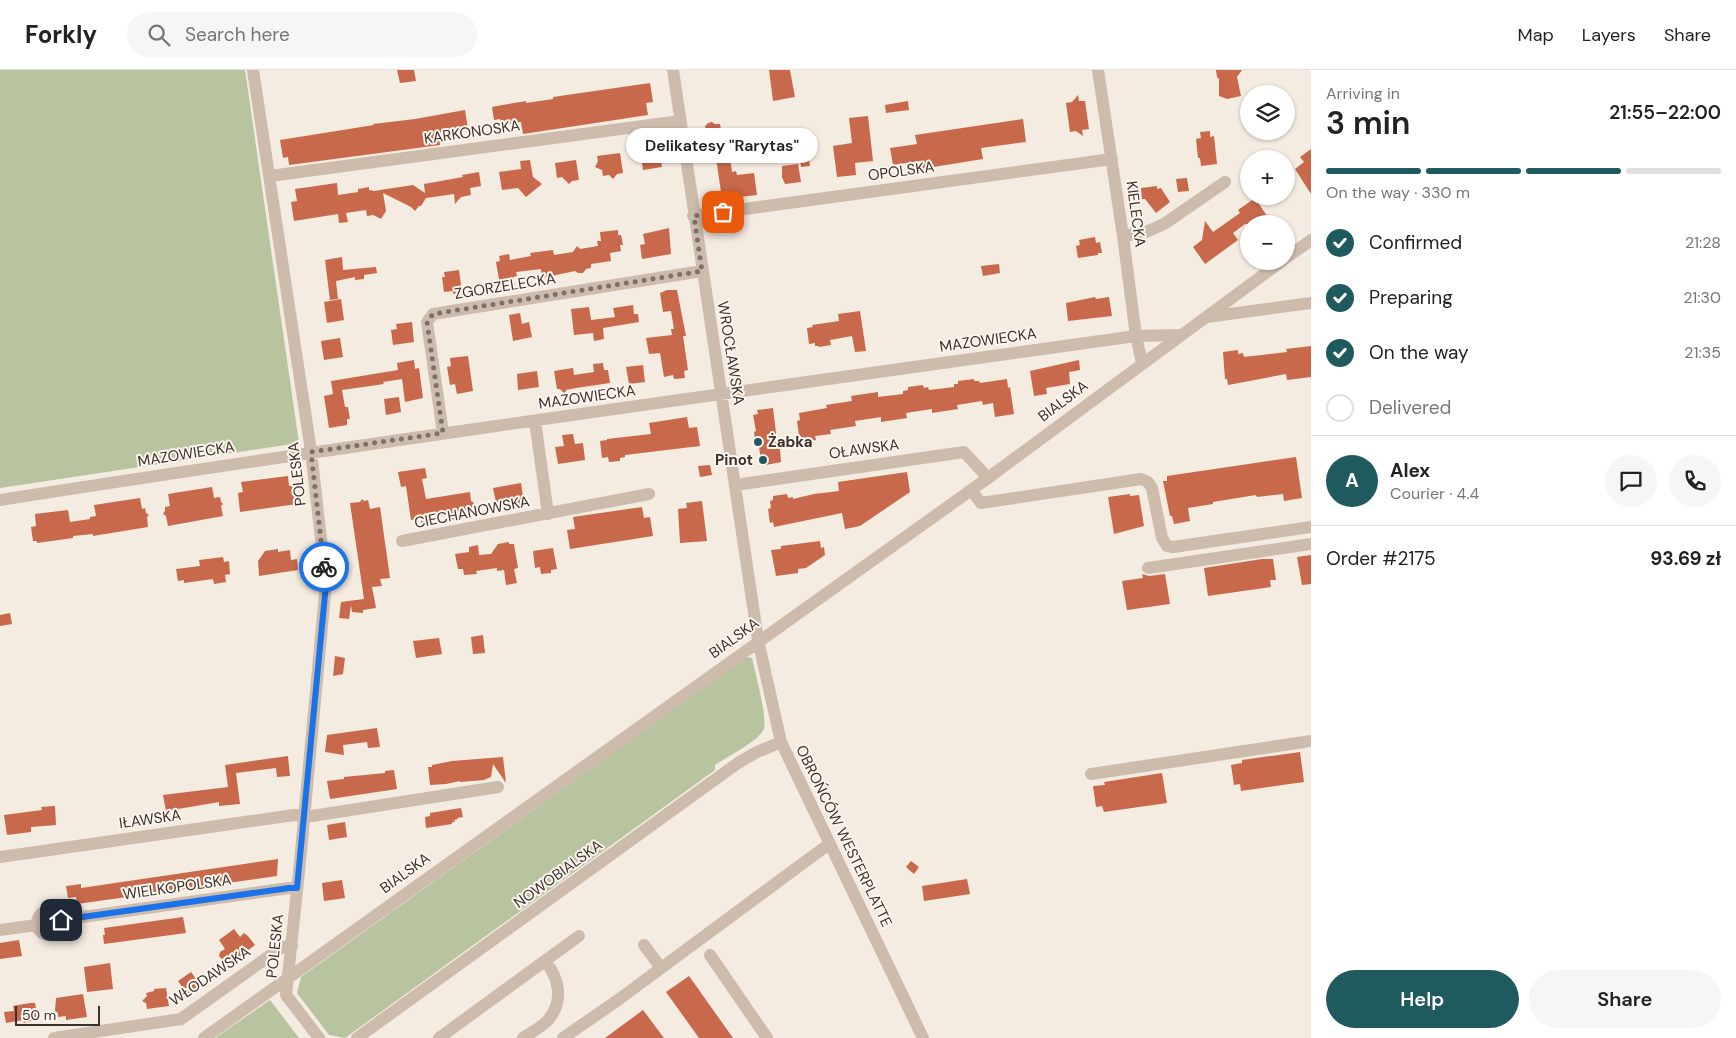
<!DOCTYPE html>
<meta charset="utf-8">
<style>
:root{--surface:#fff;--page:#f6f6f6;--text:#222;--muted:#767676;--line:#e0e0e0;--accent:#1f5a5e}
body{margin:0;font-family:"DM Sans",sans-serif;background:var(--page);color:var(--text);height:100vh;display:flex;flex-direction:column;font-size:19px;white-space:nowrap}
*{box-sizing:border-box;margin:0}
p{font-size:16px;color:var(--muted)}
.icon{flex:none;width:28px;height:28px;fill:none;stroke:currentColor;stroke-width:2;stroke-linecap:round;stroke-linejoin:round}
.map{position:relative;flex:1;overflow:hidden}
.details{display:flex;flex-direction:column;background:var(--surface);width:425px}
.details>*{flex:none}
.controls{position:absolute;left:1240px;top:15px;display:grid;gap:10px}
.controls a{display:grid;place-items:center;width:55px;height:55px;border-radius:50%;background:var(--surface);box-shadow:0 1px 4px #0004;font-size:25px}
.scale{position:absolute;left:15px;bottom:12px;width:85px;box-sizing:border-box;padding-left:5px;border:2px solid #3b302b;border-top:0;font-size:14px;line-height:18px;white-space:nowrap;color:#3b302b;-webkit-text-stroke:4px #fbf5ee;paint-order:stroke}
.pin{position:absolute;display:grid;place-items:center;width:42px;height:42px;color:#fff;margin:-21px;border-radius:10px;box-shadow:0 2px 8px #0006}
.courier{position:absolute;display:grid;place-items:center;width:50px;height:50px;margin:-25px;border:4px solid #1a73e8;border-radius:50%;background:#fff;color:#222;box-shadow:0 1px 6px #0007}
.bubble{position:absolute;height:35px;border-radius:18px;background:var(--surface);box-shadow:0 1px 4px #0004;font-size:16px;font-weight:600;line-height:35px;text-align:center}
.summary em{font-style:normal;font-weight:600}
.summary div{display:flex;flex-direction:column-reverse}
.summary{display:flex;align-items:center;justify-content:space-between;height:85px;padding:0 15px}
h1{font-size:32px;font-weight:600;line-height:38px}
.bar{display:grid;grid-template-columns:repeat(4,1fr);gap:8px 5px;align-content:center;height:60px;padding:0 15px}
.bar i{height:6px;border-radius:4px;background:var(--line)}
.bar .on{background:var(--accent)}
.bar p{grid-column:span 4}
.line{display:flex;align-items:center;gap:12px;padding:0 15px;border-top:1px solid var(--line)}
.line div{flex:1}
.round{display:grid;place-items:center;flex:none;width:52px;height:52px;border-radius:26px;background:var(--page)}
ol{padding:0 15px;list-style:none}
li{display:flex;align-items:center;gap:15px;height:55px}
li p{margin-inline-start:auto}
li .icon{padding:5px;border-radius:50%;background:var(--accent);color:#fff;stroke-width:4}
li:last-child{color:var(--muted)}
li i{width:28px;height:28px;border:2px solid var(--line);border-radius:50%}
.primary-button{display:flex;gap:10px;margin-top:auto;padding:10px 15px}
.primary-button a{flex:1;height:58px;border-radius:30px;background:var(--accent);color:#fff;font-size:20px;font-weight:600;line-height:58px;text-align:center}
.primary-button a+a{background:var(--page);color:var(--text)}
header{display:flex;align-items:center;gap:30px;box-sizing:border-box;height:70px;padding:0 25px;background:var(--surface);border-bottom:1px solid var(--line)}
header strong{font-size:24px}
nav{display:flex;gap:28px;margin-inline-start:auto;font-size:18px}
.search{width:350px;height:45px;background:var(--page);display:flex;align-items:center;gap:12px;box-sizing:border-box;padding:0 18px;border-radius:28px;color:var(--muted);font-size:19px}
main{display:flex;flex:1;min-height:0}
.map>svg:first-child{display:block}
.green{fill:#b8c4a0}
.building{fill:#c8694b}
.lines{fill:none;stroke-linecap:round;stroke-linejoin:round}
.minor{stroke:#cdbbac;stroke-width:12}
.done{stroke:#7c716b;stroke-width:5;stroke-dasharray:0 9}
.route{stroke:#1a73e8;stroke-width:6}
.poi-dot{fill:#1f5a5e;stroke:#fbf5ee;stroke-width:2}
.labels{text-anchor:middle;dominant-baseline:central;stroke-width:4;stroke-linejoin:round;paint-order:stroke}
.street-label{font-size:15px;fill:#3b302b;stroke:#fbf5ee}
.poi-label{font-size:15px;font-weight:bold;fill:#3b302b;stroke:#fbf5ee;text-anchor:start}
</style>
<header>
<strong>Forkly</strong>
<div class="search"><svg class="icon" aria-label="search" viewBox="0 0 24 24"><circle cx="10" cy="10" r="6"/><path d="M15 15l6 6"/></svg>Search here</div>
<nav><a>Map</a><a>Layers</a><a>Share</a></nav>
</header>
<main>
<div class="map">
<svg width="1311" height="968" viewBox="0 0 1311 968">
<rect width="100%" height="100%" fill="#f4ebe1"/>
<path class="green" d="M0 0H245L299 373 0 418Z
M746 587 752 588C755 602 769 652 763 661 756 672 727 687 715 695V700L345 968 329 965 297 923 301 907Z
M270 930 299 968H215Z"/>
<path class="building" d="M397 0H414L416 11 400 13Z
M769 0H790L795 27 773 31Z
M1216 0H1242L1237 7 1241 26 1227 29 1219 26V9L1217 7Z
M650 13 653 32 646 33 648 45 523 64 521 52 501 55 500 49 494 50 492 37 497 36 526 31V33L553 29V27Z
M1078 25 1079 31H1085L1089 59 1082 60 1083 66 1076 61 1070 62 1066 33 1072 32Z
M908 31 909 40 886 43 885 35Z
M465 40 468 59 439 63 440 75 289 95 288 87 283 88 280 70 374 55 373 54 415 49Z
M868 46 873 91 855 93 856 105 837 107 833 76 852 73 849 48Z
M1023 49 1026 72 981 78 983 89 921 99 920 91 893 95 890 78 917 74 915 65Z
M712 52 715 54H720L723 71H728L732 102 736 101 737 105 754 103 757 125 722 129 713 67 707 64 705 56 708 53Z
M1210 61V67L1214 66 1217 94 1201 96 1200 88H1198L1196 69 1201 68 1200 62Z
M642 75H646L650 78 659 76 662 97 643 100 640 79Z
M807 78 810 96 801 97 799 80Z
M1311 79V124L1295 99 1304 92 1300 87Z
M620 83 623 103 617 104 613 109 609 105 603 106 602 100 595 97 598 91 597 86Z
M530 90 533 107 542 114 526 127 518 118 502 120 499 102 521 99 520 91Z
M576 90 579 110 572 111 569 114 562 107 557 108 555 93Z
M798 94 801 112 785 114 782 107V96Z
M479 102 481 116 470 118 471 125 461 127 455 134 454 124 426 128 421 136H419L415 141 411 137 383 123 386 141 381 149 373 145 367 146 366 140 346 143 348 152 339 153 338 144 294 151 291 132 297 131 295 119 337 113 338 125 358 122V119L369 117V120L374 121 413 115 425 123 424 114 463 107 462 105Z
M1187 108 1189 121 1178 122 1176 109Z
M1157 116V119L1161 118 1170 132 1156 143 1145 129H1142L1141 118Z
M1255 128 1269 149 1262 154H1245L1233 163 1238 170 1205 194 1193 177 1202 170 1205 151 1213 162 1240 143 1238 140Z
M669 158 671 184 642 189 640 175 645 174 643 164Z
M618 160V165H621L623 175H620L621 181 610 183 611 191 591 194V198L586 199 583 203H578L575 201 542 208 541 199 516 202 517 206 513 207 515 218 501 220 496 192 500 191 499 186 509 184 510 190 531 186 530 183 553 180 554 185 573 182 577 176 580 179 598 176 597 171H601L600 162Z
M1095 167 1096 173 1100 172 1102 183H1098V185L1078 188 1076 176 1080 175 1079 170Z
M342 187 343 200 376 197 377 203 364 205V209L355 210V207L336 211 338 229 330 230 325 190Z
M999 194 1000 203 983 206 981 196Z
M459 200 462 222 453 224V221L444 222 442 207H445L444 202Z
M667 220H677L686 266H683L688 300 684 301 685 308 674 309 673 305 664 307 660 283 649 284 646 268 672 265 671 259H674L671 241 663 242 660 223Z
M1095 227 1096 229 1109 227 1112 246 1068 251 1066 233Z
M341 229 344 250 327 253 324 232Z
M633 235 634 244H638L639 252 603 258 604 269 594 271 593 263 574 265 571 239 589 237 591 250 615 247 613 238Z
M860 241 866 281 855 282 852 266 830 270 831 275 819 277V276H815V273L809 274 807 258 813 257 812 255 839 251 838 244Z
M520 243 522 254 529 252 532 267 513 271 509 245Z
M412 252 414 272 393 275 391 260 397 259 396 254Z
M340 268 343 287 324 290 321 271Z
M1311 276V307L1287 310 1286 304 1228 315 1227 309H1225L1223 282 1238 280V284L1243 283 1244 287 1287 282 1286 279Z
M468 286 473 321 457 324 455 314 450 315 447 297 451 296 450 288Z
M414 290 415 299 419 298 423 328 405 332 402 309 383 312 384 314 342 320 345 337H348L350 349H347V355L329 358 324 326 333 324 331 311 398 300 397 293Z
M1079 290 1080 300 1069 302 1070 314 1046 318 1047 324 1034 326 1030 301Z
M603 293 604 300H608L610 313 576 318 566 320 565 324 560 319H557L554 301 573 298 574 305 594 302 593 294Z
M643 295 645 312 629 314 626 297Z
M537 301 539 317 518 320 517 304Z
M974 309V311H979L980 313 1007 309 1008 318 1010 317 1014 344 995 347 993 333 983 335 982 331 957 335 958 339 932 343V339L906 343 907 348 881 352V347L855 351 856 356 830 360 831 364 815 366 816 370 802 372 801 366H799L797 351 800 350 799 343 827 338 826 335 852 331 851 326 878 322V327L903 324V321L908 320V317L923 315 924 318 928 317 929 320 954 317V314H958V311Z
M399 327 401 342 386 345 384 329Z
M773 338 778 379H780L781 392 766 395 765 392H761L759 376H756L754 362 756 361 753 345 758 344 757 340Z
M687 347 689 358 697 357 700 376 625 385V387L620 388V391L609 392 608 387 602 388 600 371 607 370V369L651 364 649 353Z
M573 364 575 374 583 373 585 390 558 394 555 377 564 376 562 365Z
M1296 387 1302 428 1284 431 1283 424 1257 427 1256 425 1213 432V434L1188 438 1190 451 1174 454 1172 446H1170L1163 411H1167V406Z
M710 395 712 405 700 407 698 396Z
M425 398 427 408 422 409 426 429 470 422 471 431 474 433 472 436 473 441 463 443 464 448 451 450 450 444 432 447 433 453 421 454V449L411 450 406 416 401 417 398 402Z
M907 402 910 422 860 456 845 459 842 443 774 457 773 452 770 453 768 439 771 438 770 431 773 430V426L787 424 788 428 793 427V429L814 424 839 421 838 412Z
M288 406 289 416 294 415 297 434 240 442 238 423 243 422 241 412Z
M521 413 524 433 497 437 493 418Z
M212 417 214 428 220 427 221 432 223 434 221 436 223 446 168 456 166 446 163 444 165 441V437L170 436 168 424Z
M1130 424V426L1139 425 1144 456 1114 464 1108 427Z
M140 428 142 439 145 438 146 443 149 445 147 447 148 457 93 466V464L73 466V468L37 473V471H33L31 457 36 456 35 444 68 440 70 452 90 449V447L96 446 94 435Z
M362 429 364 431 368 430 370 439 380 437 390 508 380 509 382 516 372 517 376 538 363 540V543L352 542 351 535 349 549 339 548 341 532 364 529 350 433 360 432Z
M702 431 707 471 680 473 678 439 687 438 686 433Z
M642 437 644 448 650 447 653 466 570 479 567 460 575 459 573 447Z
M820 471 821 478 824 477 825 485 806 498 798 499V503L776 506 771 480 781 479V476Z
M509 472V474H514L518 498 514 499 517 513 506 515 504 500 497 501V498L476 501 477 504 464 505 463 499H458L455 484 469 482V477L478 475 479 485 491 484 498 474Z
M553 478 557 499 551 500V503L541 504 540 497 535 498 533 481Z
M278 479V482L290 480 291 490 297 489 298 500 259 506 258 491 265 481Z
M1311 485V514L1302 515 1297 487Z
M223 487 224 492 229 491 230 504 225 505 226 512 214 514 213 509 184 513V510L178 511 176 499 200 496 199 490Z
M1262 489H1273L1276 510H1270L1271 517 1208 526 1204 498Z
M1142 504 1149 506 1165 504 1170 534 1127 540 1122 511 1143 508Z
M10 543 12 554 0 556V545Z
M483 565 485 583 473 584 471 567Z
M439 568 442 584 416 588 413 571Z
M335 586 345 588 343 604 333 606Z
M377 658 380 677 368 678 367 672 343 675 344 685 325 682 327 665Z
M1300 682 1304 712 1241 721 1240 714 1234 715 1231 695 1242 693V690Z
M288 686 290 706 277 707 276 698 236 703 240 734 219 736V732L166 741 163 725 228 717 225 695Z
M503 687 506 713 493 694 491 707 484 710 460 712V711L446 714 430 715 428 697H432V695L452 691Z
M394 700 397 719 330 729 327 711 344 709V707L385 703V701Z
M1162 703 1167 733 1104 742 1102 736 1096 737 1093 716 1105 715 1104 712Z
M55 736 56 755 31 757V762L7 765 4 745 42 740 41 737Z
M461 738 463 747 457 748 458 749 454 750 455 752H452V754L426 758 425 747 430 746V743Z
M345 752 347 767 329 770 327 755Z
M278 789 277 806 77 834 76 827 68 828 66 816 81 814V818Z
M911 791 919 797 914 804 906 797Z
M967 809 970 824 924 831 922 816Z
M342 810 345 828 324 831 322 813Z
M183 847 186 863 104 874 103 865H105L104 858Z
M234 859 240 867 244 863 248 866 255 875 228 896 219 886 220 882 225 879 219 870Z
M19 870 22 886 0 889V873Z
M110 893 113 919 87 922 84 897Z
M191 902 201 916 188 925 178 911Z
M689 906 733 968H699L666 922Z
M166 918 169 936 147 939 146 933 142 931 147 926 146 923 154 921V919Z
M83 924 87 947 66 950V946L58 947V943L55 941 56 928Z
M30 933H35L38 949 24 953 23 950 6 953 4 942 14 941 13 936Z
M643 940 664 968H605Z"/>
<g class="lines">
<path class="minor" d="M253 0 311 381 326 513 300 792 286 925 319 968
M673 0 758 570 781 672 923 968
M1098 0 1123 166 1136 266 1142 293
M270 106 680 51
M693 146 1112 89
M1123 166 1146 162 1164 154 1225 112
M1286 188 1311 170
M1207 247 1311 233
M535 351 548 444
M443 363 427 252 433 244 702 201
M735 415 964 382 988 408
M971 420 981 433 1141 409 1148 412 1152 418 1162 468 1167 476 1173 477 1311 457
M0 430C378 371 757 319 1136 266L1180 265
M402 471 649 424
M1148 498 1311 474
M1091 704 1311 671
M0 787 294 745 312 746 498 717
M37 853a12 12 0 1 1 24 0a12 12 0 1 1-24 0Z
M61 850 289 818H297
M0 860 36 855
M644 875 661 898
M710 885 767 968
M54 968 181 949 282 877 292 876
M204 968 988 408 1282 191
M357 968 738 693 757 682 781 672
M439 968 579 866
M523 968C531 962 543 957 549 949 564 930 559 908 545 891
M563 968 618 930 829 774"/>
</g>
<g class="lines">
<path class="done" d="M324 497 311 382 443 363 427 252 433 244 702 201 694 146 723 142"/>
<path class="route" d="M61 850 289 818H297L326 514 324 497"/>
</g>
<g class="poi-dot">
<circle cx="758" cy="372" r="5"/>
<circle cx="763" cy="390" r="5"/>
</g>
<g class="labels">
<g class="street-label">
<text transform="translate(472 62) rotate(-8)">KARKONOSKA</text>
<text transform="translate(901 101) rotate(-8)">OPOLSKA</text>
<text transform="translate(1136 144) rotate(82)">KIELECKA</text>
<text transform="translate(505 216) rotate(-9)">ZGORZELECKA</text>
<text transform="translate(988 270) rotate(-8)">MAZOWIECKA</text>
<text transform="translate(731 283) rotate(81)">WROCŁAWSKA</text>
<text transform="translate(587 327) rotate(-8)">MAZOWIECKA</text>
<text transform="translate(1063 331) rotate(-37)">BIALSKA</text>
<text transform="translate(864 379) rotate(-8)">OŁAWSKA</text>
<text transform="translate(186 384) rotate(-9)">MAZOWIECKA</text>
<text transform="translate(297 404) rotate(-97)">POLESKA</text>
<text transform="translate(472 442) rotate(-11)">CIECHANOWSKA</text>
<text transform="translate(734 568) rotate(-36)">BIALSKA</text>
<text transform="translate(150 749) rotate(-8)">IŁAWSKA</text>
<text transform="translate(844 766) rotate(64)">OBROŃCÓW WESTERPLATTE</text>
<text transform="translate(405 803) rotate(-36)">BIALSKA</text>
<text transform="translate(558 804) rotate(-36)">NOWOBIALSKA</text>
<text transform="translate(177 817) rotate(-8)">WIELKOPOLSKA</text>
<text transform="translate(275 876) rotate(-84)">POLESKA</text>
<text transform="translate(210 906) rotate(-34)">WŁODAWSKA</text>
</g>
<g class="poi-label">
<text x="768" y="372">Żabka</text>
<text x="753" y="390" text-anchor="end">Pinot</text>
</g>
</g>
</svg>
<div class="controls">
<a><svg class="icon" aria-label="layers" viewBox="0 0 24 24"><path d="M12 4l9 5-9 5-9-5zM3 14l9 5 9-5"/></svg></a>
<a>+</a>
<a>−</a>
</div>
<div class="scale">50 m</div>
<div class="pin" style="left:723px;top:142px;background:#ea580c"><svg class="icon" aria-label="bag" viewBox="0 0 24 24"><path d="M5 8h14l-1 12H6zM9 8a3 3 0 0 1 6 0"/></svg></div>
<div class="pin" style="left:61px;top:850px;background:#1f2937"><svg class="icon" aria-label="home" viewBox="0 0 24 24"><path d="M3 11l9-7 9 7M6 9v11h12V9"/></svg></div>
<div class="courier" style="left:324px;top:497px"><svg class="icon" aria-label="bike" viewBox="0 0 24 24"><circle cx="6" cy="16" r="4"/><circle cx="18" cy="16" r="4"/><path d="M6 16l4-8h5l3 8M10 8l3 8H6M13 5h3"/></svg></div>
<div class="bubble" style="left:626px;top:58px;width:192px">Delikatesy &quot;Rarytas&quot;</div>
</div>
<section class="details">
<div class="summary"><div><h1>3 min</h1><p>Arriving in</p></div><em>21:55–22:00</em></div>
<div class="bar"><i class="on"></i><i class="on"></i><i class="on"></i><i></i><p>On the way · 330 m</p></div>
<ol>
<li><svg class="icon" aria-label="check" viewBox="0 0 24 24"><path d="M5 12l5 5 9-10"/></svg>Confirmed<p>21:28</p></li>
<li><svg class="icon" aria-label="check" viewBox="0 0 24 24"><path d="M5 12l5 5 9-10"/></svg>Preparing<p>21:30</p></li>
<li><svg class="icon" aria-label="check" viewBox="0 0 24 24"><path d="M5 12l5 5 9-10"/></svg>On the way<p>21:35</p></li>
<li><i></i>Delivered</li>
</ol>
<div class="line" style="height:90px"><b class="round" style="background:var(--accent);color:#fff">A</b><div><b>Alex</b><p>Courier · 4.4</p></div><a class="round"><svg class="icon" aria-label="chat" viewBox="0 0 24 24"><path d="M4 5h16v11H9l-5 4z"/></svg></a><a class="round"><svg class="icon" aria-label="phone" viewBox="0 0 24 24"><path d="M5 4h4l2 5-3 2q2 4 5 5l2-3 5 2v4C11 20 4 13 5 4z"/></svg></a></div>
<div class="line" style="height:65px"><div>Order #2175</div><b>93.69 zł</b></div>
<div class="primary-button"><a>Help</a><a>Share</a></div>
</section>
</main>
